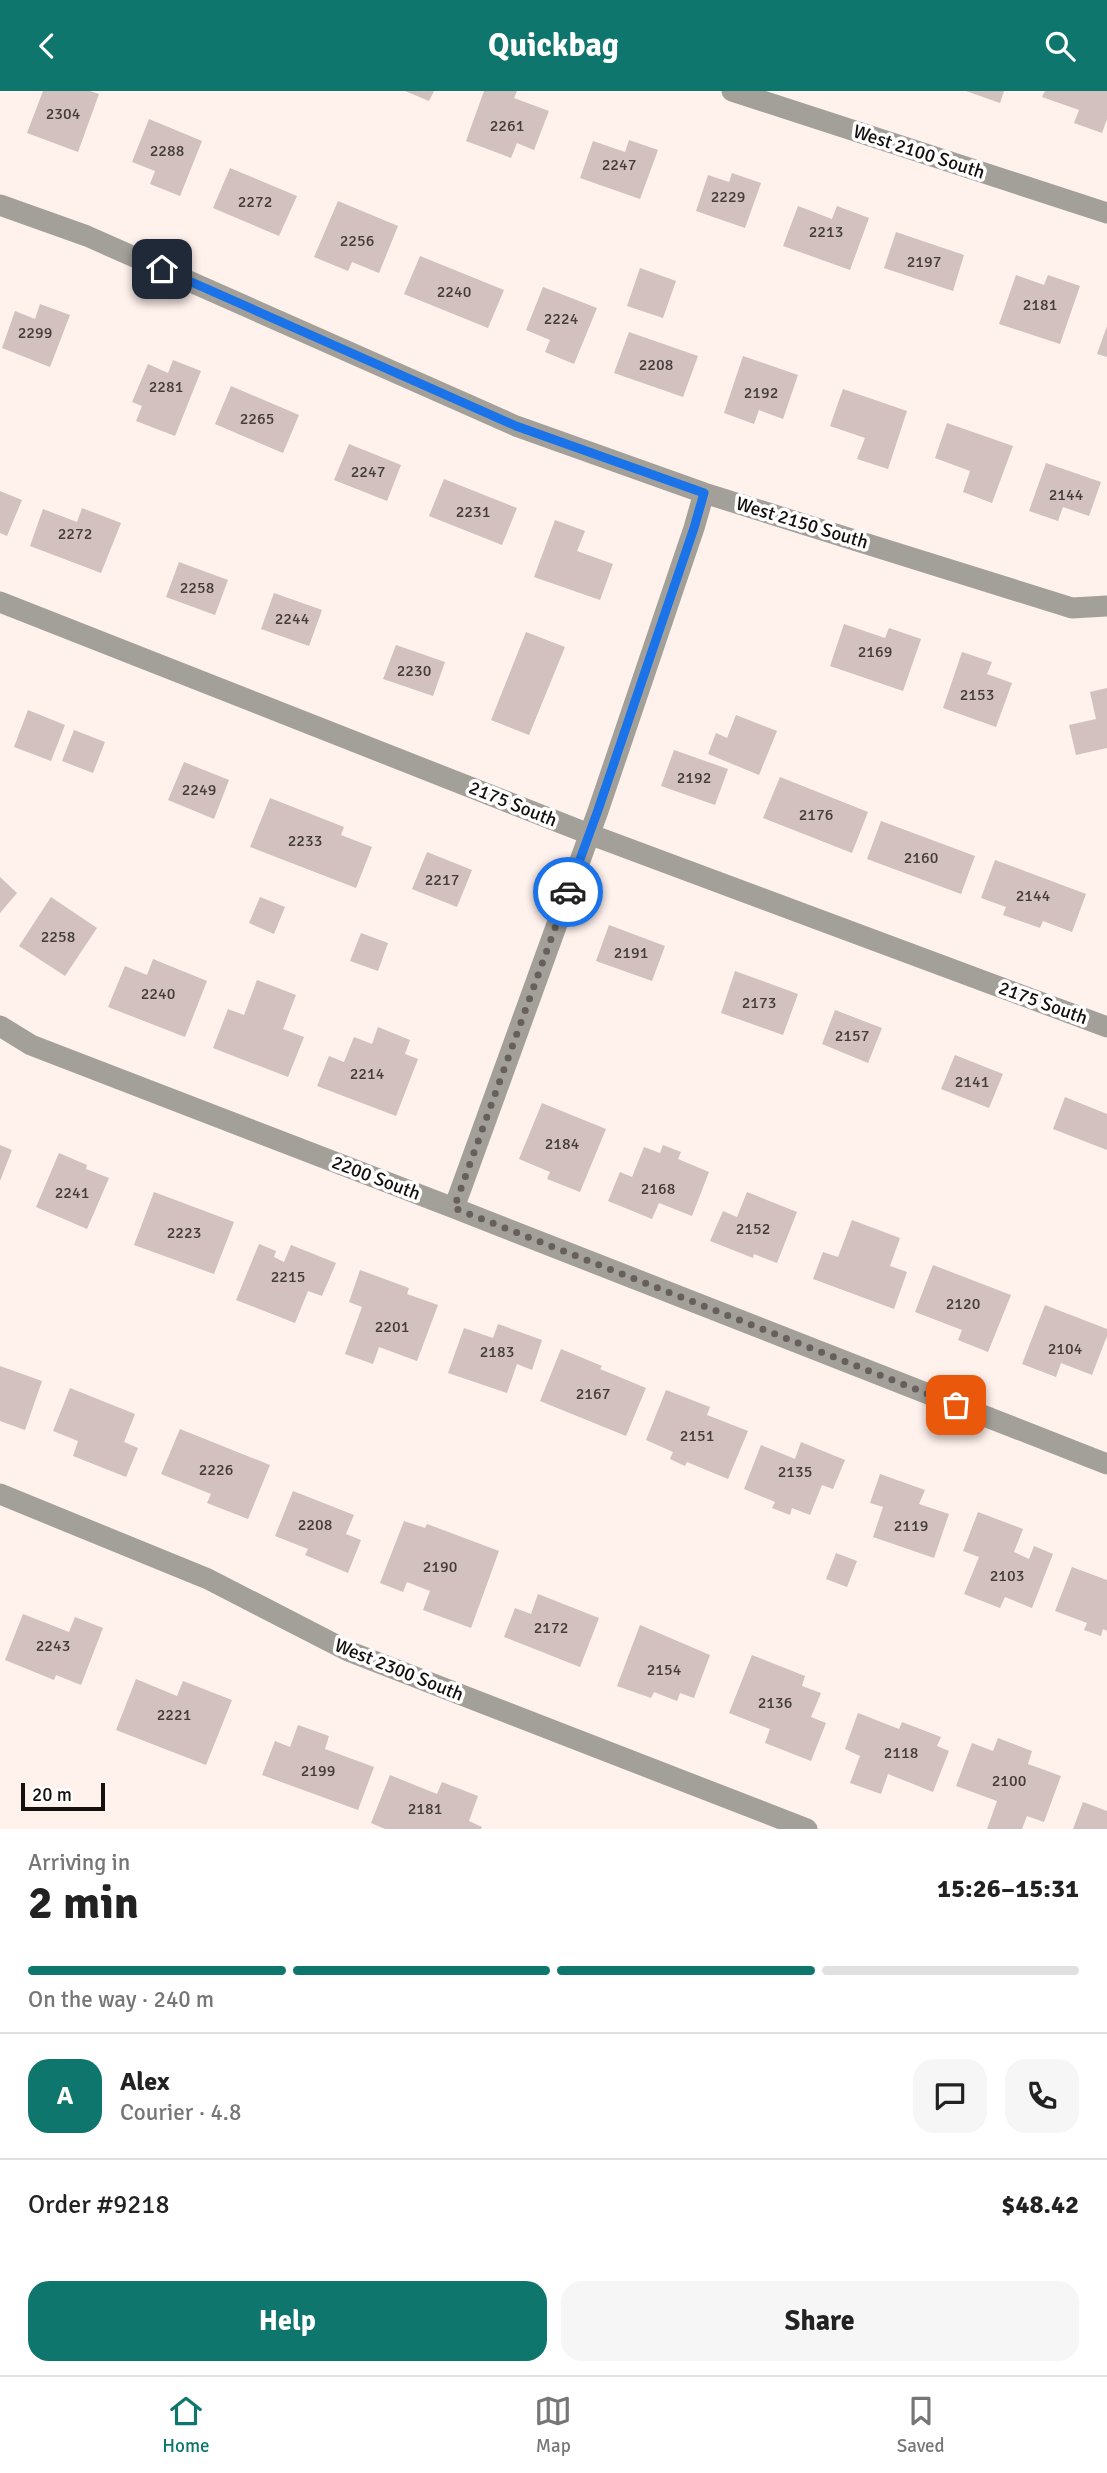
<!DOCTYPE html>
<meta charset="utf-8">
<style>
:root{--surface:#fff;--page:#f6f6f6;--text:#222;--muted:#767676;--line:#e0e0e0;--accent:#0f766e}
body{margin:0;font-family:Signika,sans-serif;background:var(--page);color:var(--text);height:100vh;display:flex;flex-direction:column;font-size:26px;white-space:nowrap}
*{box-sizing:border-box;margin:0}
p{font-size:23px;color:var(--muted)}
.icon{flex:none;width:38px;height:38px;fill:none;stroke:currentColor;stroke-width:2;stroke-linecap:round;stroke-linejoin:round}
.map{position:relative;height:1738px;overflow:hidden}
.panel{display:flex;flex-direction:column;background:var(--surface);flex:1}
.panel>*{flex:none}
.scale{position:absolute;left:21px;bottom:18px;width:84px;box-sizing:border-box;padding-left:7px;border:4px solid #15100e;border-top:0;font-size:19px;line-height:24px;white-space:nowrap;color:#15100e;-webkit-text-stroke:5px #fff;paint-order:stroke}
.pin{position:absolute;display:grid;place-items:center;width:60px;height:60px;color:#fff;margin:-30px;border-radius:14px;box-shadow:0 4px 10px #0006}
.courier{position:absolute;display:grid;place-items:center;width:70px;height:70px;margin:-35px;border:5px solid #1a73e8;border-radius:50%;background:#fff;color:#222;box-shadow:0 2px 9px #0007}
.overview em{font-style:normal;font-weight:700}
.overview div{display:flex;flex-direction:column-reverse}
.overview{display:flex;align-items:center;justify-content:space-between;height:119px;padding:0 28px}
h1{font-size:46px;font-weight:700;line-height:52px}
.bar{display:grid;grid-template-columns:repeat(4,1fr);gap:10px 7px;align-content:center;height:84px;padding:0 28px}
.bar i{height:9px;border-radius:5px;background:var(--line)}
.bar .selected{background:var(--accent)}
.bar p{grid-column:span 4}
.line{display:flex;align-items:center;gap:18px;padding:0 28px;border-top:2px solid var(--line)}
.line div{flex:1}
.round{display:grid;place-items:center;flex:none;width:74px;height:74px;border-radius:21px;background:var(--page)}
.primary-button{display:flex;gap:14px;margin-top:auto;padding:14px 28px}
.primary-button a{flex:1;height:80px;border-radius:21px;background:var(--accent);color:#fff;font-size:28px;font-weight:700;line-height:80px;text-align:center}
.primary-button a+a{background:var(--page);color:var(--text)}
header{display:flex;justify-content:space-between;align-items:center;height:91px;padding:0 28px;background:var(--accent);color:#fff;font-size:32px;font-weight:700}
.tabs{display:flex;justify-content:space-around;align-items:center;height:98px;border-top:2px solid var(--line);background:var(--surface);font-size:19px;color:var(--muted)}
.tabs a{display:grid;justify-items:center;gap:4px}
.tabs .selected{color:var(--accent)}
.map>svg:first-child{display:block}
.building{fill:#d2c1be}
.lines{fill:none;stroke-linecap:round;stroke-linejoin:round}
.minor{stroke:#a3a09a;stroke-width:21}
.done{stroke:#675f5c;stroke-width:7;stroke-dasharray:0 12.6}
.route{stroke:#1a73e8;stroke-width:9}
.labels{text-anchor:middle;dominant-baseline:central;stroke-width:7;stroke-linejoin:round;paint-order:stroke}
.number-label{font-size:16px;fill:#443c3a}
.street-label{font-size:19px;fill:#15100e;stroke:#fff}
</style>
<header><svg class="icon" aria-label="back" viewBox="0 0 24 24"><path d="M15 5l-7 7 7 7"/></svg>Quickbag<svg class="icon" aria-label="search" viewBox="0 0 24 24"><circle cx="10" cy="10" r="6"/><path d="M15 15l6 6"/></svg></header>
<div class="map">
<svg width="1107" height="1738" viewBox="0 0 1107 1738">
<rect width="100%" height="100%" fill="#fff1ec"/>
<path class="building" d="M43 0H90L99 3 78 61 27 42Z
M405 0H434L429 10Z
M484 0H517L514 7 549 20 534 59 517 52 511 67 466 50Z
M966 0H1004L1000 12Z
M1045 0H1107V28L1102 42 1074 32 1079 19 1042 6Z
M149 28 202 50 180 105 150 93 155 80 132 71Z
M629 49 658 59 640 108 580 87 593 50 625 61Z
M230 77 297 105 279 145 213 117Z
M732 82 761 92 745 137 696 120 708 84 729 91Z
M338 110 398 135 379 182 352 171 348 180 314 166Z
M798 115 832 128 837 115 869 127 850 179 783 155Z
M896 141 964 164 953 200 884 177Z
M420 165 504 199 488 237 404 203Z
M640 177 676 190 663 227 627 215Z
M1016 184 1044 194 1048 184 1080 195 1060 253 999 233Z
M543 196 597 217 574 273 545 261 550 249 526 239Z
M40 213 70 224 50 276 2 257 15 220 35 228Z
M1107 235V266L1097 263Z
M629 241 698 265 683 306 614 282Z
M743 265 798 284 783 328 759 319 754 333 724 322Z
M173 269 201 280 175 345 136 330 142 315 132 311 148 273 168 282Z
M231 295 299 324 283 362 215 333Z
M843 298 907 320 888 378 857 368 865 347 830 335Z
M947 332 1013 355 992 412 963 401 970 380 935 367Z
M349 353 401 374 387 410 334 389Z
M1046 372 1101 391 1089 425 1063 416 1058 430 1029 420Z
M444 388 517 417 502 454 429 425Z
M0 400 22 409 7 445 0 442Z
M82 417 121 432 101 482 30 455 43 418 77 431Z
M555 429 585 440 577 460 613 473 600 509 534 486Z
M179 471 228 489 215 524 166 506Z
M274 502 322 519 309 555 261 538Z
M844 533 885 547 889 537 921 548 903 600 830 575Z
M526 541 565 556 529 644 491 629Z
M396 554 445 571 433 605 383 588Z
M962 561 992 571 987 583 1012 592 996 636 943 617Z
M1107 597V657L1076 664 1069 634 1096 628 1090 601Z
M28 619 65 634 51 670 14 656Z
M736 624 777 640 759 684 708 663 716 642 727 647Z
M74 639 105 651 93 682 62 670Z
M674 659 728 678 715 714 661 695Z
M184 671 229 689 214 728 168 709Z
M780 686 868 721 852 762 763 727Z
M270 707 344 736 341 744 372 756 356 797 250 756Z
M881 730 975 765 961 803 867 768Z
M427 761 472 779 457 816 412 798Z
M995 769 1086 803 1072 841 1043 830 1040 837 1003 824 1006 816 981 807Z
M0 786 17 802 0 822Z
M51 806 97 837 65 885 19 855Z
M260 806 285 816 274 843 249 832Z
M609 834 665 855 652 890 596 870Z
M361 842 388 852 378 880 350 870Z
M153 868 207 890 185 946 108 916 125 875 147 884Z
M735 880 798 903 783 944 721 922Z
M257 889 296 904 283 938 304 946 288 986 213 957 228 918 244 924Z
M835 919 882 937 868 972 822 953Z
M378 936 410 949 405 963 418 968 396 1025 317 995 329 965 344 971 354 946 372 953Z
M955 964 1003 983 989 1017 941 998Z
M1065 1006 1107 1023V1059L1053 1038Z
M542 1012 606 1038 580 1101 547 1088 550 1081 519 1068Z
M0 1054 12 1059 0 1090Z
M663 1054 681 1061 678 1068 709 1081 692 1125 659 1112 652 1128 608 1110 620 1081 632 1086 644 1056 660 1062Z
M59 1062 87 1074 86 1078 109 1087 87 1138 36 1116Z
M154 1101 234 1131 214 1183 134 1154Z
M747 1101 797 1121 777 1172 754 1163 753 1167 710 1150 723 1120 737 1126Z
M852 1129 900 1147 890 1175 907 1181 894 1218 813 1188 823 1161 838 1166Z
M259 1153 276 1160 274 1166 284 1171 291 1154 336 1172 322 1205 308 1200 295 1232 236 1209Z
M933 1174 1011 1204 988 1261 958 1249 962 1239 915 1221Z
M360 1179 409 1197 407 1203 438 1214 417 1270 379 1256 373 1273 345 1263 362 1216 349 1211Z
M1045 1214 1107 1238V1245L1092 1284 1061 1272 1056 1286 1022 1273Z
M498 1233 542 1249 532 1279 517 1273 507 1302 448 1282 464 1237 493 1247Z
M561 1258 602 1275 600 1278 646 1297 626 1345 540 1310Z
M0 1275 42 1290 25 1339 0 1330Z
M70 1297 135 1323 124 1351 138 1357 126 1386 73 1365 78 1350 53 1340Z
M666 1299 710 1316 707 1324 748 1340 728 1388 687 1371 685 1375 670 1368 673 1361 646 1349Z
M180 1338 270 1374 248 1428 207 1412 211 1403 161 1383Z
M801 1351 845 1369 833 1398 822 1394 810 1424 792 1417 790 1424 772 1417 775 1411 744 1398 761 1354 795 1368Z
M880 1383 925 1399 919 1413 949 1423 934 1467 873 1446 883 1416 870 1412Z
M293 1400 354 1424 346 1443 361 1449 348 1482 305 1464 308 1458 275 1445Z
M978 1421 1023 1438 1014 1461 1029 1468 1034 1455 1053 1463 1032 1517 1005 1506 1000 1517 964 1503 979 1466 963 1460Z
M404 1430 425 1437 427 1433 499 1460 471 1537 423 1519 430 1500 407 1491 403 1501 380 1492Z
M836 1462 857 1470 847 1496 826 1488Z
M1072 1476 1107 1489V1540L1103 1538 1101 1545 1084 1539 1087 1532 1055 1520Z
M538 1503 599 1527 580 1576 504 1546 515 1517 531 1523Z
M23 1523 69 1541 75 1526 103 1537 81 1594 56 1584 54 1589 5 1569Z
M640 1534 710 1564 694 1607 680 1602 677 1610 654 1601 651 1607 617 1595Z
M752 1564 805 1585 802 1595 821 1602 811 1626 826 1632 811 1670 765 1652 770 1638 729 1622Z
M136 1588 177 1605 183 1590 232 1609 206 1674 116 1639Z
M858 1622 899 1638 902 1631 941 1646 937 1655 949 1660 933 1701 888 1683 881 1703 850 1692 860 1665 845 1658Z
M298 1634 329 1645 325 1658 374 1676 358 1719 262 1684 275 1650 290 1656Z
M998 1647 1032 1660 1028 1673 1061 1685 1044 1731 1027 1725 1022 1738H987L997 1710 956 1695 972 1652 993 1660Z
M390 1684 437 1703 442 1691 478 1705 469 1730 482 1736 481 1738H385L371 1732Z
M1083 1711 1107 1720V1738H1073Z"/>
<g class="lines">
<path class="minor" d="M732 0 1107 122
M0 114 87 145 516 335 704 402 1072 517 1107 515
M0 511 589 743 1107 936
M0 935 31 954 454 1117 1107 1373
M454 1117 598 720 694 437 704 402
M0 1403 208 1488 348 1560 807 1738"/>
</g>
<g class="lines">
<path class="done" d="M568 801 454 1117 956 1314"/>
<path class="route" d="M162 178 516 335 704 402 694 437 598 719 568 801"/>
</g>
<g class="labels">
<g class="number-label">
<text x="63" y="23">2304</text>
<text x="507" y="35">2261</text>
<text x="167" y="60">2288</text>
<text x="619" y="74">2247</text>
<text x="728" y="106">2229</text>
<text x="255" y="111">2272</text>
<text x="826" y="141">2213</text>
<text x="357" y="150">2256</text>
<text x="924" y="171">2197</text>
<text x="454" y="201">2240</text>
<text x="1040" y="214">2181</text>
<text x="561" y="228">2224</text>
<text x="35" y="242">2299</text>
<text x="656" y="274">2208</text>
<text x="166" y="296">2281</text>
<text x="761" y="302">2192</text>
<text x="257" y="328">2265</text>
<text x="368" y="381">2247</text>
<text x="1066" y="404">2144</text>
<text x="473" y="421">2231</text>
<text x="75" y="443">2272</text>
<text x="197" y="497">2258</text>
<text x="292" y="528">2244</text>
<text x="875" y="561">2169</text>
<text x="414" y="580">2230</text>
<text x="977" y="604">2153</text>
<text x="694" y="687">2192</text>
<text x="199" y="699">2249</text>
<text x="816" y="724">2176</text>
<text x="305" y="750">2233</text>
<text x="921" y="767">2160</text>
<text x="442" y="789">2217</text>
<text x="1033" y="805">2144</text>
<text x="58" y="846">2258</text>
<text x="631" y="862">2191</text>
<text x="158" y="903">2240</text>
<text x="759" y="912">2173</text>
<text x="852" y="945">2157</text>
<text x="367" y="983">2214</text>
<text x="972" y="991">2141</text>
<text x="562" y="1053">2184</text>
<text x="658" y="1098">2168</text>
<text x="72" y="1102">2241</text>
<text x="753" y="1138">2152</text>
<text x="184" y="1142">2223</text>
<text x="288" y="1186">2215</text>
<text x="963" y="1213">2120</text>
<text x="392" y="1236">2201</text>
<text x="1065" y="1258">2104</text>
<text x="497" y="1261">2183</text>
<text x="593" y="1303">2167</text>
<text x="697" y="1345">2151</text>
<text x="216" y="1379">2226</text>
<text x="795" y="1381">2135</text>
<text x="315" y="1434">2208</text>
<text x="911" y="1435">2119</text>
<text x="440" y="1476">2190</text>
<text x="1007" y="1485">2103</text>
<text x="551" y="1537">2172</text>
<text x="53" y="1555">2243</text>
<text x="664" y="1579">2154</text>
<text x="775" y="1612">2136</text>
<text x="174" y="1624">2221</text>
<text x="901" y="1662">2118</text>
<text x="318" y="1680">2199</text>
<text x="1009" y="1690">2100</text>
<text x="425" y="1718">2181</text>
</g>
<g class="street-label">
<text transform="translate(919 61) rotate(18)">West 2100 South</text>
<text transform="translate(802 432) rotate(17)">West 2150 South</text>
<text transform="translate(513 713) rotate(22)">2175 South</text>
<text transform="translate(1043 912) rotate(20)">2175 South</text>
<text transform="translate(376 1087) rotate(21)">2200 South</text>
<text transform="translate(399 1579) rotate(22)">West 2300 South</text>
</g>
</g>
</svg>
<div class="scale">20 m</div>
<div class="pin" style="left:956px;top:1314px;background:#ea580c"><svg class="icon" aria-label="bag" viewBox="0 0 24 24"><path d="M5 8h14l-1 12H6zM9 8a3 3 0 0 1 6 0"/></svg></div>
<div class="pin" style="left:162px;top:178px;background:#1f2937"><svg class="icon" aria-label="home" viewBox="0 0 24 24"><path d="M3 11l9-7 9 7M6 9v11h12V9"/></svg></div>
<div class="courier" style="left:568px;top:801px"><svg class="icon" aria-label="car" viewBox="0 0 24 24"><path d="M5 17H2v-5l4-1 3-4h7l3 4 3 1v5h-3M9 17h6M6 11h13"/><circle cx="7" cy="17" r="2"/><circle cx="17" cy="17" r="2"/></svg></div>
</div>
<section class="panel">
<div class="overview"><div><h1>2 min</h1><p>Arriving in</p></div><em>15:26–15:31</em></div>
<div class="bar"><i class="selected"></i><i class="selected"></i><i class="selected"></i><i></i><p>On the way · 240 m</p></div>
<div class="line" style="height:126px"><b class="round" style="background:var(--accent);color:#fff">A</b><div><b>Alex</b><p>Courier · 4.8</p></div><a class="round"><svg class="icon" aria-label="chat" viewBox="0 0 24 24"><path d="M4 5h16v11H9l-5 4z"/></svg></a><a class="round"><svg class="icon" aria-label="phone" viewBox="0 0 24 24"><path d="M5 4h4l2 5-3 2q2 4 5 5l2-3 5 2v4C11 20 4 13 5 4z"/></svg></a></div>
<div class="line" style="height:91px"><div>Order #9218</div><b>$48.42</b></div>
<div class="primary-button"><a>Help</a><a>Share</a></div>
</section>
<nav class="tabs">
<a class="selected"><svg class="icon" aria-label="home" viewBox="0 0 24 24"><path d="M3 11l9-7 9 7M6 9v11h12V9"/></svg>Home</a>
<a><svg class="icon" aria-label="map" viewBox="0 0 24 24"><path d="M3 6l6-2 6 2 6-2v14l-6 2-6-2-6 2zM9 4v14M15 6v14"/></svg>Map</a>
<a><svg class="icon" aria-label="saved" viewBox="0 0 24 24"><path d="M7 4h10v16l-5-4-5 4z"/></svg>Saved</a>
</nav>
